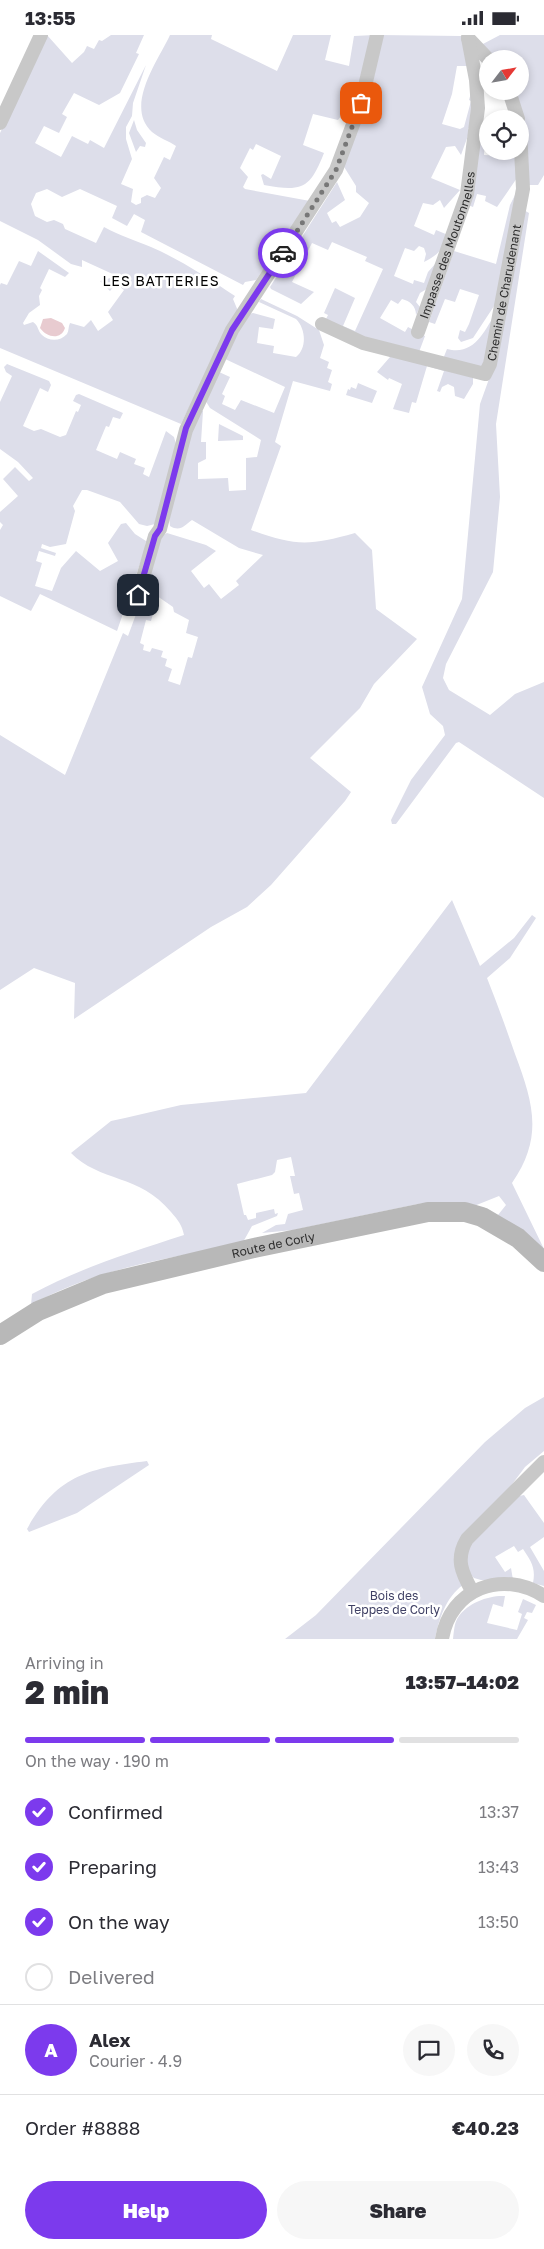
<!DOCTYPE html>
<meta charset="utf-8">
<style>
:root{--surface:#fff;--page:#f7f7f7;--text:#2b2b33;--muted:#7c7c81;--line:#e1e1e2;--accent:#7c3aed}
body{margin:0;font-family:"Golos Text",sans-serif;background:var(--page);color:var(--text);height:100vh;display:flex;flex-direction:column;font-size:19px;white-space:nowrap}
*{box-sizing:border-box;margin:0}
p{font-size:16px;color:var(--muted)}
.icon{flex:none;width:28px;height:28px;fill:none;stroke:currentColor;stroke-width:2;stroke-linecap:round;stroke-linejoin:round}
.map{position:relative;height:1604px;overflow:hidden}
.details{display:flex;flex-direction:column;background:var(--surface);flex:1}
.details>*{flex:none}
.needle{width:32px;rotate:59deg}
.tools{position:absolute;left:479px;top:15px;display:grid;gap:10px}
.tools a{display:grid;place-items:center;width:50px;height:50px;border-radius:50%;background:var(--surface);box-shadow:0 2px 8px #0003;font-size:25px}
.pin{position:absolute;display:grid;place-items:center;width:42px;height:42px;color:#fff;margin:-21px;border-radius:10px;box-shadow:0 2px 8px #0006}
.courier{position:absolute;display:grid;place-items:center;width:50px;height:50px;margin:-25px;border:4px solid #7c3aed;border-radius:50%;background:#fff;color:#222;box-shadow:0 1px 6px #0007}
.summary em{font-style:normal;font-weight:800}
.summary div{display:flex;flex-direction:column-reverse}
.summary{display:flex;align-items:center;justify-content:space-between;height:85px;padding:0 25px}
h1{font-size:32px;font-weight:800;line-height:38px}
.bar{display:grid;grid-template-columns:repeat(4,1fr);gap:8px 5px;align-content:center;height:60px;padding:0 25px}
.bar i{height:6px;border-radius:4px;background:var(--line)}
.bar .current{background:var(--accent)}
.bar p{grid-column:span 4}
.line{display:flex;align-items:center;gap:12px;padding:0 25px;border-top:1px solid var(--line)}
.line div{flex:1}
.round{display:grid;place-items:center;flex:none;width:52px;height:52px;border-radius:26px;background:var(--page)}
ol{padding:0 25px;list-style:none}
li{display:flex;align-items:center;gap:15px;height:55px}
li p{margin-inline-start:auto}
li .icon{padding:5px;border-radius:50%;background:var(--accent);color:#fff;stroke-width:4}
li:last-child{color:var(--muted)}
li i{width:28px;height:28px;border:2px solid var(--line);border-radius:50%}
.cta{display:flex;gap:10px;margin-top:auto;padding:10px 25px}
.cta a{flex:1;height:58px;border-radius:30px;background:var(--accent);color:#fff;font-size:20px;font-weight:800;line-height:58px;text-align:center}
.cta a+a{background:var(--page);color:var(--text)}
.status{display:flex;justify-content:space-between;align-items:center;height:35px;padding:0 25px;background:var(--surface);direction:ltr}
.status svg{height:14px;fill:currentColor}
.map>svg:first-child{display:block}
.green{fill:#dddeea}
.water{fill:#e8cbd0}
.lines{fill:none;stroke-linecap:round;stroke-linejoin:round}
.street{stroke:#c8c8c8;stroke-width:14}
.secondary{stroke:#b8b8b8;stroke-width:20}
.done{stroke:#777;stroke-width:5;stroke-dasharray:0 9}
.route{stroke:#7c3aed;stroke-width:6}
.labels{text-anchor:middle;dominant-baseline:central;stroke-width:5;stroke-linejoin:round;paint-order:stroke}
.street-label{font-size:12px;fill:#2e2e2e;stroke:#fff}
.park-label{font-size:12px;fill:#404165;stroke:#fff}
.neighbourhood-label{font-size:14px;letter-spacing:1px;fill:#000;stroke:#fff}
</style>
<div class="status"><b>13:55</b><svg viewBox="0 0 49 12"><path d="M0 12V9h3v3zM5 12V6h3v6zM10 12V3h3v9zM15 12V0h3v12zM26 1h20v11H26zM47 4h2v5h-2z"/></svg></div>
<div class="map">
<svg width="544" height="1604" viewBox="0 0 544 1604">
<rect width="100%" height="100%" fill="#fff"/>
<path class="green" d="M47 0 72 28 84 17 87 11 94 14 99 5 102 6 111 0H144L136 18 139 19 120 58 99 70 74 58 62 79 67 82 59 98 44 91 35 108 61 122 72 101 88 109 90 105 104 113 146 30 133 68 132 81 126 92V104L132 124 121 149 133 154 131 167 136 170 141 168V163L147 160 155 163 161 153 154 143 164 122 170 125 176 111C169 106 159 103 152 97 124 71 158 26 170 0H212L211 4 277 36 293 0H331L325 25 349 31 354 1 374 0 360 55 338 85 313 79 303 110 324 118C310 154 302 157 264 150L261 140 263 139 271 144 281 121 256 109 253 115 250 113 240 133 248 142 243 152 245 154 310 166 256 245 245 247 243 250 141 197 145 185 134 179 127 191 112 183 117 171 80 154 62 162 47 154 36 158 31 169 35 181 47 187 54 185 63 189 65 194 96 208 104 192C121 201 134 205 151 212 181 225 208 243 235 261L233 264 238 276 228 292 181 389 0 313V250L1 248 7 250 19 226 31 231 38 216 69 238 65 242 49 234 40 253 42 255 39 261 40 270 29 278 23 288 24 290 33 287C39 291 37 295 42 300 48 306 60 307 67 299 69 296 68 292 70 288L84 292 91 285 98 296 113 285 108 277 124 255 116 249 110 256 100 246 117 241 82 225V232L71 229 38 205 0 186V98Z
M380 0 461 1 468 31H457L452 59 442 89 460 94 464 92 471 66 469 65 472 54 470 92 468 94 470 95 461 120 455 111 446 112 431 143 460 155 444 173 440 165 433 170 423 168 414 191 434 200 436 195 448 200C442 215 438 220 424 227L426 219 424 213 419 211 414 216 405 213 394 241 413 249 414 245 424 248 428 237 436 228 430 252 420 258 416 267 420 272 416 280C416 271 410 266 402 264L398 269 391 265 380 283 405 297 408 292 425 301 419 317 379 308 325 286 328 280 324 278 335 253 355 263 343 291 355 296 383 234 365 226 367 222 332 207 328 215 312 208 292 247 314 257 301 269 271 254 270 252 337 147 345 165 327 178 332 188 336 186 340 192 360 182 369 168 356 157V151L341 127Z
M500 0H544V140L538 150H527L513 56H520V24H494L481 10Z
M134 85 137 95 146 108 145 112 140 111 136 117 129 98Z
M480 105H485L484 120 504 121 507 116H518L517 143 497 172 485 166 486 161 477 159 473 172 468 170Z
M516 158 498 265 473 303 461 307 458 303 460 295 465 297 469 289 479 260 460 254 455 267 445 264 435 289 429 287 454 216 496 229 510 170Z
M522 174 529 178 496 389 500 462 493 537 446 629 443 643 449 655 490 680 515 659 544 647V763L459 707 456 708 396 789H392L391 785 411 745 445 700 443 691 430 679 422 652 462 564 480 369 494 330Z
M261 264 297 281 319 295 324 310 320 323 329 327 327 333 332 335 328 347 332 349 330 356 293 346 275 407 281 411 251 495C295 511 309 511 355 498L372 515 376 574 417 604 374 649 360 673 310 723 351 757 345 766 271 850 247 872 211 892 74 984 75 948 34 933 0 955V700L65 740 123 598 128 601 142 563 150 568 154 575 151 586 146 585 140 608 144 610 143 615 150 617 152 613 163 616 161 622 167 624 165 631 172 634 168 646 180 650 188 622 192 623 198 602 186 598 189 585 174 577 173 572 147 554 146 550 161 501 167 498 206 510 216 516 191 536 204 553 209 549 221 564 239 550 236 546 263 520 239 513 192 485C184 491 180 497 170 491L168 471 199 375 203 376 201 407H206V424L198 428V444L228 443 229 456 246 455V423L257 422 261 405 210 373 205 365 219 337 230 342 222 359 225 361 222 369 235 375 241 365 274 378 285 352 223 323 249 279 253 278 275 284 273 294 259 292 257 308 274 311 273 318 296 322C307 313 306 294 296 284L259 267Z
M497 276 485 331 481 334 443 324 447 314C475 321 484 296 497 276Z
M377 314 458 335 473 343V349L464 364 455 361 454 352 448 349 442 352 440 357 437 356 444 336 427 331 416 368 412 367 409 378 393 374 402 349 389 343 388 345 377 337 390 322Z
M7 329 49 346 51 350 48 357 40 353 23 391 34 396 41 394 60 402 66 400 76 376 78 377 81 370 73 366 76 360 79 359 123 378 120 384 113 382 109 392 106 391 96 415 117 424 120 417 136 424 134 429 145 433 143 439 149 442 166 396 174 402 177 413 159 488 147 491 139 489 120 467 87 455H82L73 471 75 476 66 509 50 512 42 509 41 513 56 518 55 521 39 516 36 526 42 528 35 551 52 556 61 533 76 516 100 536 118 526 108 508 121 489 126 488 135 499 146 506 145 514 117 596 40 559 31 576 0 561V495L3 490 0 487V477L18 461 3 444 15 432 29 446 33 443 18 427 0 414V367L12 341 6 337 4 332Z
M358 348 377 356 372 368 346 360 348 354 350 355 351 352 356 354Z
M219 389 243 401V405L218 406Z
M452 865 480 931 514 903 532 880 536 883 510 923 487 943C497 968 506 993 515 1019 533 1067 544 1102 512 1148L544 1214 498 1180 506 1170 499 1161 474 1171 437 1167 418 1169 293 1195 262 1198 276 1190 285 1189 288 1179 303 1175 299 1158 294 1159 290 1141H295L291 1122 277 1125 275 1137 272 1140 237 1149 244 1180H246L248 1185 256 1183V1178L274 1174 275 1179 278 1178 277 1181 252 1191 242 1209C169 1223 97 1233 31 1270L32 1259C80 1233 132 1217 184 1200 182 1190 178 1185 171 1177 140 1139 99 1147 71 1118L111 1086 125 1083 181 1070 306 1058Z
M544 1362V1416L525 1432 498 1468 471 1492 463 1550C446 1562 439 1584 435 1604H285L316 1580 485 1407 525 1373Z
M147 1426 149 1430 77 1478 29 1497 27 1494C57 1440 90 1433 147 1426Z
M524 1460 544 1488V1502L530 1512 544 1536V1551L533 1548C536 1533 531 1526 523 1514L518 1517 514 1511 495 1522 505 1537 511 1533 513 1545H481L474 1543 469 1538 465 1521 471 1508 519 1461Z
M505 1561 503 1572 493 1569 487 1588 517 1595 522 1579 518 1577 523 1564 536 1570 532 1578 527 1577 524 1583 528 1585 517 1604H453C454 1597 454 1587 459 1581 468 1568 489 1560 505 1561Z"/>
<path class="water" d="M51 283 62 288 65 293C61 305 47 303 40 293L43 284Z"/>
<g class="lines">
<g class="street">
<path d="M468 3 488 24"/>
<path d="M509 56 518 84"/>
<path d="M0 88 41 0"/>
<path id="s1" d="M322 289 363 308 485 339 490 329 523 154 520 95"/>
<path id="s2" d="M418 297 467 159 478 73 476 45 468 3"/>
<path d="M138 560 155 501 160 494 186 395 232 295 336 135 361 68 377 0"/>
<path d="M472 1556C462 1538 455 1524 467 1504L544 1427"/>
<path d="M442 1604C450 1554 502 1534 544 1561"/>
</g>
<path class="secondary" id="s3" d="M0 1300 38 1276 103 1249 254 1213 428 1177H465L482 1182 518 1203 544 1227"/>
</g>
<g class="lines">
<path class="done" d="M283 218 336 135 361 68"/>
<path class="route" d="M138 560 155 501 160 494 186 393 232 295 283 218"/>
</g>
<g class="labels">
<g class="street-label">
<text stroke="none"><textPath href="#s2" startOffset="92">Impasse des Moutonnelles</textPath></text>
<text stroke="none"><textPath href="#s1" startOffset="255">Chemin de Charudenant</textPath></text>
<text stroke="none"><textPath href="#s3" startOffset="290">Route de Corly</textPath></text>
</g>
<g class="park-label">
<text x="394" y="1560">Bois des<tspan x="394" dy="14">Teppes de Corly</tspan></text>
</g>
<g class="neighbourhood-label">
<text x="161" y="245">LES BATTERIES</text>
</g>
</g>
</svg>
<div class="tools">
<a><svg class="needle" viewBox="-14 -14 28 28"><path d="M0-13l5 13h-10z" fill="#e53935"/><path d="M0 13l5-13h-10z" fill="#7c7c81"/></svg></a>
<a><svg class="icon" aria-label="locate" viewBox="0 0 24 24"><circle cx="12" cy="12" r="6"/><path d="M12 2v4M12 18v4M2 12h4M18 12h4"/></svg></a>
</div>
<div class="pin" style="left:361px;top:68px;background:#ea580c"><svg class="icon" aria-label="bag" viewBox="0 0 24 24"><path d="M5 8h14l-1 12H6zM9 8a3 3 0 0 1 6 0"/></svg></div>
<div class="pin" style="left:138px;top:560px;background:#1f2937"><svg class="icon" aria-label="home" viewBox="0 0 24 24"><path d="M3 11l9-7 9 7M6 9v11h12V9"/></svg></div>
<div class="courier" style="left:283px;top:218px"><svg class="icon" aria-label="car" viewBox="0 0 24 24"><path d="M5 17H2v-5l4-1 3-4h7l3 4 3 1v5h-3M9 17h6M6 11h13"/><circle cx="7" cy="17" r="2"/><circle cx="17" cy="17" r="2"/></svg></div>
</div>
<section class="details">
<div class="summary"><div><h1>2 min</h1><p>Arriving in</p></div><em>13:57–14:02</em></div>
<div class="bar"><i class="current"></i><i class="current"></i><i class="current"></i><i></i><p>On the way · 190 m</p></div>
<ol>
<li><svg class="icon" aria-label="check" viewBox="0 0 24 24"><path d="M5 12l5 5 9-10"/></svg>Confirmed<p>13:37</p></li>
<li><svg class="icon" aria-label="check" viewBox="0 0 24 24"><path d="M5 12l5 5 9-10"/></svg>Preparing<p>13:43</p></li>
<li><svg class="icon" aria-label="check" viewBox="0 0 24 24"><path d="M5 12l5 5 9-10"/></svg>On the way<p>13:50</p></li>
<li><i></i>Delivered</li>
</ol>
<div class="line" style="height:90px"><b class="round" style="background:var(--accent);color:#fff">A</b><div><b>Alex</b><p>Courier · 4.9</p></div><a class="round"><svg class="icon" aria-label="chat" viewBox="0 0 24 24"><path d="M4 5h16v11H9l-5 4z"/></svg></a><a class="round"><svg class="icon" aria-label="phone" viewBox="0 0 24 24"><path d="M5 4h4l2 5-3 2q2 4 5 5l2-3 5 2v4C11 20 4 13 5 4z"/></svg></a></div>
<div class="line" style="height:65px"><div>Order #8888</div><b>€40.23</b></div>
<div class="cta"><a>Help</a><a>Share</a></div>
</section>
